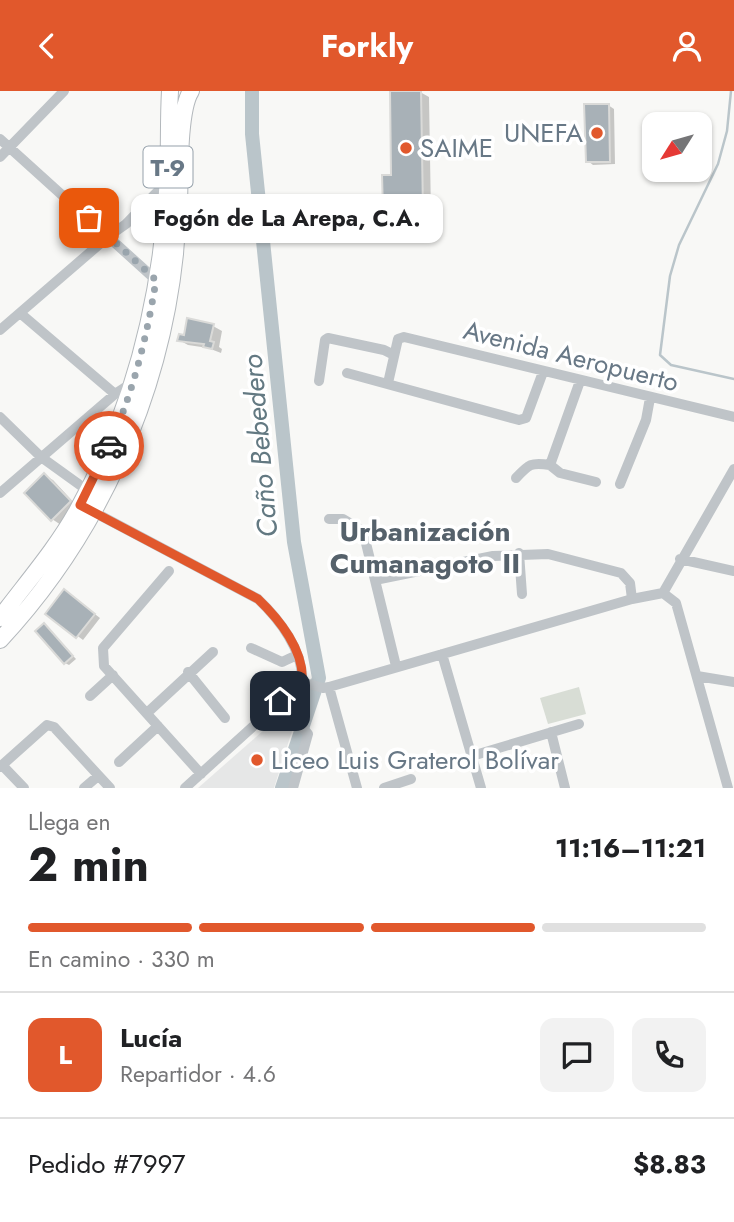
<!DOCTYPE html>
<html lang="es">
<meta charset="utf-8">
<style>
:root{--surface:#fff;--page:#f2f2f2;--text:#202124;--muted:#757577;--line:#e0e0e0;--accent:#e1582c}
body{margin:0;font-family:Jost,sans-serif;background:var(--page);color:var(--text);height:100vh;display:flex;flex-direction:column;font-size:26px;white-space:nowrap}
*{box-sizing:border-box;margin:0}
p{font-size:23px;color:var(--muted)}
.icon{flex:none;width:38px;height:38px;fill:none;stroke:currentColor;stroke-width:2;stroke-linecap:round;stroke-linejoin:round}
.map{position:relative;height:697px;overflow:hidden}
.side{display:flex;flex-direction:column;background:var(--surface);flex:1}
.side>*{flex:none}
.needle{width:46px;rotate:233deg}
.buttons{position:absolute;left:642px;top:21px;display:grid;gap:14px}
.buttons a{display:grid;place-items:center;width:70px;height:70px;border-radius:14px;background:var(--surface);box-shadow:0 2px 5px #0004;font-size:35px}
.pin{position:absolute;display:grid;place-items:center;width:60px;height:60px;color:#fff;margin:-30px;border-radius:14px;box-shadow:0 4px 10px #0006}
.courier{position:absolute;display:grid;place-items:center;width:70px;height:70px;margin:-35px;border:5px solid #e1582c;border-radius:50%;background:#fff;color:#222;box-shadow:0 2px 9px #0007}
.bubble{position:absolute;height:49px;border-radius:14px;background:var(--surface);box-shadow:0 2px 5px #0004;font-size:23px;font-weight:700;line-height:49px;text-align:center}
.head em{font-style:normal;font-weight:700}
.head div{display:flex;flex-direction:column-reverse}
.head{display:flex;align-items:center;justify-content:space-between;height:119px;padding:0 28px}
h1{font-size:46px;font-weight:700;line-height:52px}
.bar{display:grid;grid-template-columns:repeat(4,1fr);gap:10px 7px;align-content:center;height:84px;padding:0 28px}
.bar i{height:9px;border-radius:5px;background:var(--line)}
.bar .selected{background:var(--accent)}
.bar p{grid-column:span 4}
.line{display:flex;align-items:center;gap:18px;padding:0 28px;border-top:2px solid var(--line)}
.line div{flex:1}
.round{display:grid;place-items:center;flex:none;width:74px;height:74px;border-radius:14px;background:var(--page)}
header{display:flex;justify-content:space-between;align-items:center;height:91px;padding:0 28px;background:var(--accent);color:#fff;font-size:32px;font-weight:700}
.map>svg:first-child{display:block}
.built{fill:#e6e7e7}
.green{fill:#d8ddd5}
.shadow{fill:#0003}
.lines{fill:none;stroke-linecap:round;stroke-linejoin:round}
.stream{stroke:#bac5ca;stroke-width:2.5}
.river{stroke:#bac5ca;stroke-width:14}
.building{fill:#a8b1b7;stroke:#dadad8;stroke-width:2}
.primary-casing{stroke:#b3b8bc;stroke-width:18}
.minor{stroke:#bfc4c8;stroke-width:10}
.primary{stroke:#fff;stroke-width:16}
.done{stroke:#9aa5ad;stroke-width:7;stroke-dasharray:0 12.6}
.route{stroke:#e1582c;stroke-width:9}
.poi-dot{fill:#e1582c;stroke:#fff;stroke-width:2.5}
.labels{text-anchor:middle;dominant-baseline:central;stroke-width:7;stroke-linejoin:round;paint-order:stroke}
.shield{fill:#fff;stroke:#95a0aa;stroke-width:2}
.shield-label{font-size:24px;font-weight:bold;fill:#687886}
.poi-label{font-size:26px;fill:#687886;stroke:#fff;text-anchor:start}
.street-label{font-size:26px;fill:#687886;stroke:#fff}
.water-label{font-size:28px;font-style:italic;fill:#637982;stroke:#fff}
.neighbourhood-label{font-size:28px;font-weight:bold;fill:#55616b;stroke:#fff}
</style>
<header><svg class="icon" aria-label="back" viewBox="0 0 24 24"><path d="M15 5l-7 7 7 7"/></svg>Forkly<svg class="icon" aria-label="person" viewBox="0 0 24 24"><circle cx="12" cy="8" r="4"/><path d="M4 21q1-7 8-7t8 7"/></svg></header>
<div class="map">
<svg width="734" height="697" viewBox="0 0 734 697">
<rect width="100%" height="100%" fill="#f8f8f6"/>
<path class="built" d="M282 623 292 640 274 697H198Z"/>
<path class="green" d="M579 596 586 623 548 633 540 607Z"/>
<path class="shadow" d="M420 1 429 6 431 124H394L385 119 393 86Z
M608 14 614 18 615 73 593 74 588 70Z
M213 235 222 240 219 256 222 258 221 262 208 257 188 254 179 249Z
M44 384 53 389 78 416 61 434 52 428Z
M70 504 100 527 83 549 47 522Z
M44 534 76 568 69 574 65 572Z"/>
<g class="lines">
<path class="stream" d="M731 0 727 40 718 73 679 154 670 185 660 264 671 274 734 288"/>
<path class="river" d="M252 0V43L294 451 319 587 282 697"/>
</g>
<path class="building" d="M390 0H421L423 120H383L382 84H391Z
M584 13H609L610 71H586Z
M187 227 214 233 210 250 214 251 212 258 203 256 204 253 177 250 179 243 184 244Z
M44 382 71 410 51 430 24 402Z
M64 498 95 523 76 547 45 523Z
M44 532 73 565 64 573 35 540Z"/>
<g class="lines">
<defs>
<path id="primary" d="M0 527C26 492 56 458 77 420 132 322 160 212 167 101 170 67 168 33 170 0
M0 549C98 444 160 306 175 163 176 147 178 131 179 115 180 89 178 20 191 0"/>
</defs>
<use href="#primary" class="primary-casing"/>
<path class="minor" d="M0 48 156 189
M0 66 64 0
M20 222 115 303
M0 239 109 145 126 133 161 97
M347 282 519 329 526 327 543 281
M319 290 325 249 328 247 384 259 394 264
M388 292 398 248 404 246 734 326
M0 326 41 366 91 402
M550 374 560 382 596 391
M516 387C529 373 531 371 550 374L580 290
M620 393 646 329 650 307
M0 402 115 303 132 292
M90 419 258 508C279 528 304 560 302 591L185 697
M329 428H343L363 440 396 575
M519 462 522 503
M680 468 734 480
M169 480 103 557 104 575 201 683
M375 489 493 465 548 463 621 482 630 492 632 508
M663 502 676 512 728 697
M663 502 734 378
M251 557 282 571 297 564
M442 563 481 697
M188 581 225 627
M697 585 734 591
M302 591 323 597 329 596 632 508 663 502
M329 596 357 697
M90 605 113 584
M280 610 308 643 293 697
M147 622 213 561
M551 641 565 697
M472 665 579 633
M119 671 158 635
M2 674 24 697
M0 676 47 634 54 636 110 697
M84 697 98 685
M384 697 411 688"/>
<use href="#primary" class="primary"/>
</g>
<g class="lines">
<path class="done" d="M89 127 156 189C147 246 133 302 109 355"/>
<path class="route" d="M109 355 80 414 258 508C279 528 305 560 302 591L280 610"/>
</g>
<g class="poi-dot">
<circle cx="597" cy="42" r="7"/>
<circle cx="406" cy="57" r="7"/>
<circle cx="257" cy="669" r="7"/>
</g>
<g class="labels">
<rect class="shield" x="143.5" y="55.5" width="49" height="41" rx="5"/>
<g class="shield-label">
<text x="168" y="76">T-9</text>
</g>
<g class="poi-label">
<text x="583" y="42" text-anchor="end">UNEFA</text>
<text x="420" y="57">SAIME</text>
<text x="271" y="669">Liceo Luis Graterol Bolívar</text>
</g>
<g class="street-label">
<text transform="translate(571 265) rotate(14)">Avenida Aeropuerto</text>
</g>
<g class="water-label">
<text transform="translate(260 355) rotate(-95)">Caño Bebedero</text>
</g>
<g class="neighbourhood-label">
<text x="425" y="440">Urbanización<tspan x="425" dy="32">Cumanagoto II</tspan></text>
</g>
</g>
</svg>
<div class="buttons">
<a><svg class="needle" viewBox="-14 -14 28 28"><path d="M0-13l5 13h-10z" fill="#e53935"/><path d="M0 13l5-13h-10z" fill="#757577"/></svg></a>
</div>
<div class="pin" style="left:89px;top:127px;background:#ea580c"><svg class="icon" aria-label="bag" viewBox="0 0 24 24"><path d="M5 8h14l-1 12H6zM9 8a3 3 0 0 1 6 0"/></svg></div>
<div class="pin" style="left:280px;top:610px;background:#1f2937"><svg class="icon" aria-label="home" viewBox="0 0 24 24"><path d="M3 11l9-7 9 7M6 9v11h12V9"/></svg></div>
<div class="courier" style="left:109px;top:355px"><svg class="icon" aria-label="car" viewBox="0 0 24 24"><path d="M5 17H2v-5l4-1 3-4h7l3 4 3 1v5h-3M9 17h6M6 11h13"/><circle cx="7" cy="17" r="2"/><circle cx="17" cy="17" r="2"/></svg></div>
<div class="bubble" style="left:131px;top:103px;width:312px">Fogón de La Arepa, C.A.</div>
</div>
<section class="side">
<div class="head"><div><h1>2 min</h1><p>Llega en</p></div><em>11:16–11:21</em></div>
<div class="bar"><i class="selected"></i><i class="selected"></i><i class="selected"></i><i></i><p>En camino · 330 m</p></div>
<div class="line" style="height:126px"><b class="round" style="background:var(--accent);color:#fff">L</b><div><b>Lucía</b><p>Repartidor · 4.6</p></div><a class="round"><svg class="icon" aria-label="chat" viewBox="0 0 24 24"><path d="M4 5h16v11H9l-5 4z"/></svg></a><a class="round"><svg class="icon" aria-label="phone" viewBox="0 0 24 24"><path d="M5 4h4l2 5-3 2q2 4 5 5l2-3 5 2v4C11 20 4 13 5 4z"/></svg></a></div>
<div class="line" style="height:91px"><div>Pedido #7997</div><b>$8.83</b></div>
</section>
